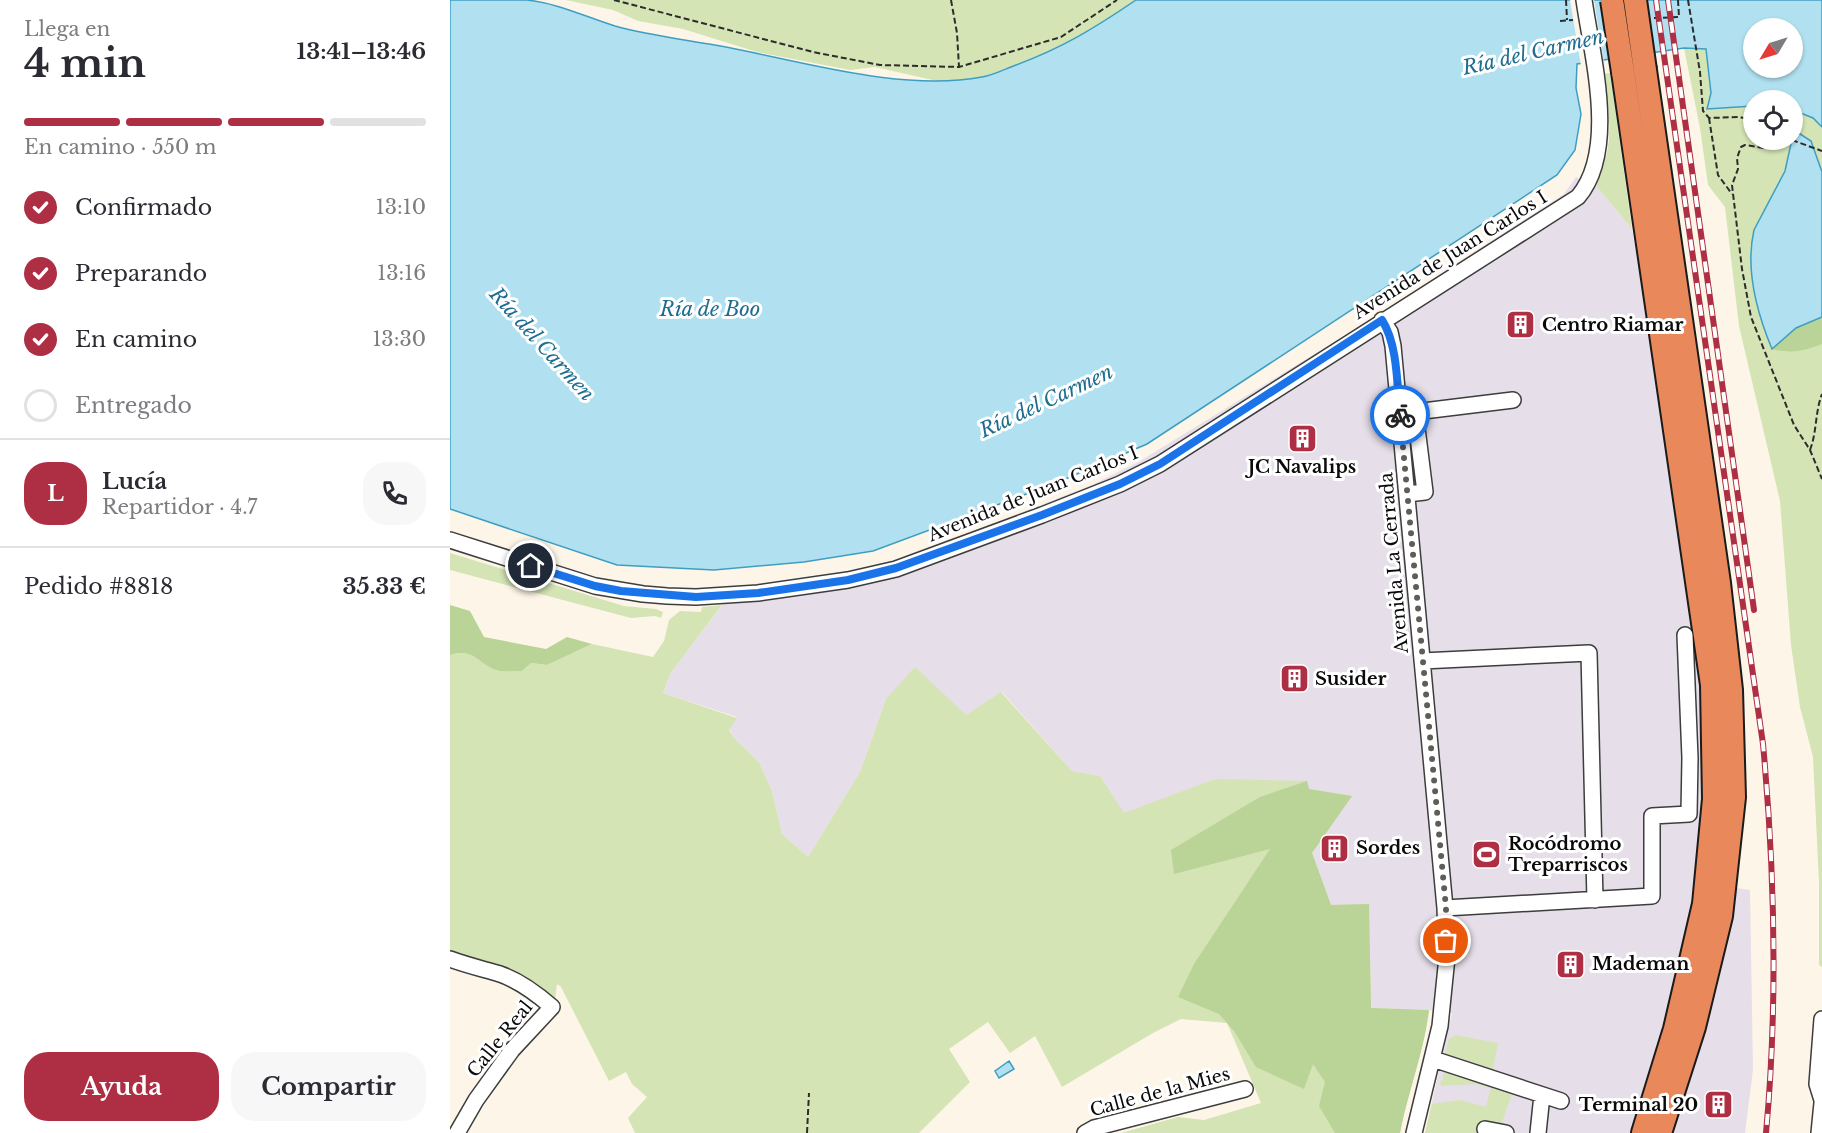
<!DOCTYPE html>
<html lang="es">
<meta charset="utf-8">
<style>
:root{--surface:#fff;--page:#f7f7f7;--text:#2b2b33;--muted:#7c7c81;--line:#e1e1e2;--accent:#ae2e44}
body{margin:0;font-family:"Libre Baskerville",serif;background:var(--page);color:var(--text);height:100vh;display:flex;flex-direction:column;font-size:22px;white-space:nowrap}
*{box-sizing:border-box;margin:0}
p{font-size:20px;color:var(--muted)}
.icon{flex:none;width:33px;height:33px;fill:none;stroke:currentColor;stroke-width:2;stroke-linecap:round;stroke-linejoin:round}
.map{position:relative;flex:1;overflow:hidden}
.details{display:flex;flex-direction:column;background:var(--surface);width:450px}
.details>*{flex:none}
.needle{width:39px;rotate:232deg}
.controls{position:absolute;left:1293px;top:18px;display:grid;gap:12px}
.controls a{display:grid;place-items:center;width:60px;height:60px;border-radius:50%;background:var(--surface);box-shadow:0 2px 4px #0004;font-size:30px}
.pin{position:absolute;display:grid;place-items:center;width:51px;height:51px;color:#fff;margin:-26px;border:3px solid #fff;border-radius:50%;box-shadow:0 2px 6px #0007}
.courier{position:absolute;display:grid;place-items:center;width:60px;height:60px;margin:-30px;border:4px solid #1a73e8;border-radius:50%;background:#fff;color:#222;box-shadow:0 2px 8px #0007}
.head em{font-style:normal;font-weight:800}
.head div{display:flex;flex-direction:column-reverse}
.head{display:flex;align-items:center;justify-content:space-between;height:102px;padding:0 24px}
h1{font-size:39px;font-weight:800;line-height:45px}
.bar{display:grid;grid-template-columns:repeat(4,1fr);gap:9px 6px;align-content:center;height:72px;padding:0 24px}
.bar i{height:8px;border-radius:4px;background:var(--line)}
.bar .on{background:var(--accent)}
.bar p{grid-column:span 4}
.line{display:flex;align-items:center;gap:15px;padding:0 24px;border-top:2px solid var(--line)}
.line div{flex:1}
.round{display:grid;place-items:center;flex:none;width:63px;height:63px;border-radius:24px;background:var(--page)}
ol{padding:0 24px;list-style:none}
li{display:flex;align-items:center;gap:18px;height:66px}
li p{margin-inline-start:auto}
li .icon{padding:6px;border-radius:50%;background:var(--accent);color:#fff;stroke-width:4}
li:last-child{color:var(--muted)}
li i{width:33px;height:33px;border:3px solid var(--line);border-radius:50%}
.button{display:flex;gap:12px;margin-top:auto;padding:12px 24px}
.button a{flex:1;height:69px;border-radius:24px;background:var(--accent);color:#fff;font-size:24px;font-weight:800;line-height:69px;text-align:center}
.button a+a{background:var(--page);color:var(--text)}
main{display:flex;flex:1;min-height:0}
.map>svg:first-child{display:block}
.industrial{fill:#e6dee8}
.green{fill:#d4e4b5}
.forest{fill:#bad396}
.water{fill:#b1e1f0;stroke:#3e9ec2;stroke-width:1.5;fill-rule:evenodd}
.pier{fill:#fdf6e8}
.lines{fill:none;stroke-linecap:round;stroke-linejoin:round}
.minor-casing{stroke:#3d3d3d;stroke-width:18}
.highway-casing{stroke:#1b1b1b;stroke-width:26}
.path{stroke:#2c2c2c;stroke-width:2;stroke-dasharray:6 3;stroke-linecap:butt}
.minor{stroke:#fff;stroke-width:15}
.highway{stroke:#e9895b;stroke-width:22}
.rail-casing{stroke:#ae2e44;stroke-width:6}
.rail{stroke:#fff;stroke-width:4;stroke-dasharray:11;stroke-linecap:butt}
.highway-bridge-casing{stroke:#1b1b1b;stroke-width:26;stroke-linecap:butt}
.highway-bridge{stroke:#e9895b;stroke-width:22}
.done{stroke:#5f5d58;stroke-width:6;stroke-dasharray:0 10.8}
.route{stroke:#1a73e8;stroke-width:8}
.labels{text-anchor:middle;dominant-baseline:central;stroke-width:6;stroke-linejoin:round;paint-order:stroke}
.street-label{font-size:18px;fill:#0a0a0a;stroke:#fff}
.poi-label{font-size:18px;font-weight:bold;fill:#0a0a0a;stroke:#fff;text-anchor:start}
.water-label{font-size:20px;font-style:italic;fill:#1e6d90;stroke:#fff}
</style>
<main>
<section class="details">
<div class="head"><div><h1>4 min</h1><p>Llega en</p></div><em>13:41–13:46</em></div>
<div class="bar"><i class="on"></i><i class="on"></i><i class="on"></i><i></i><p>En camino · 550 m</p></div>
<ol>
<li><svg class="icon" aria-label="check" viewBox="0 0 24 24"><path d="M5 12l5 5 9-10"/></svg>Confirmado<p>13:10</p></li>
<li><svg class="icon" aria-label="check" viewBox="0 0 24 24"><path d="M5 12l5 5 9-10"/></svg>Preparando<p>13:16</p></li>
<li><svg class="icon" aria-label="check" viewBox="0 0 24 24"><path d="M5 12l5 5 9-10"/></svg>En camino<p>13:30</p></li>
<li><i></i>Entregado</li>
</ol>
<div class="line" style="height:108px"><b class="round" style="background:var(--accent);color:#fff">L</b><div><b>Lucía</b><p>Repartidor · 4.7</p></div><a class="round"><svg class="icon" aria-label="phone" viewBox="0 0 24 24"><path d="M5 4h4l2 5-3 2q2 4 5 5l2-3 5 2v4C11 20 4 13 5 4z"/></svg></a></div>
<div class="line" style="height:78px"><div>Pedido #8818</div><b>35.33 €</b></div>
<div class="button"><a>Ayuda</a><a>Compartir</a></div>
</section>
<div class="map">
<svg width="1372" height="1133" viewBox="0 0 1372 1133">
<rect width="100%" height="100%" fill="#fdf6e8"/>
<path class="industrial" d="M1126 177 1147 187 1182 229 1219 435 1250 679 1254 733 1251 835 1245 887 1233 960 1197 1087 1182 1133H975L1002 1013 979 1010 921 1008 919 905H881L862 853 901 796 859 789 765 779 674 814 650 776 622 771 552 692 516 715 436 699 410 772 358 857 332 834 322 791 309 762 287 741 279 729 287 717 213 693 220 674 286 587 319 585 361 578 419 568 457 557 642 485 690 461 907 328 1114 194Z
M1286 888 1300 890 1303 1070 1295 1133H1223L1266 993 1274 957Z"/>
<path class="green" d="M116 0H685L641 31 594 54 534 77 503 81H487L425 67 400 70 307 52 233 29 188 21 163 10Z
M1234 48 1257 49 1261 93 1257 109 1303 106 1304 140H1342L1343 110 1363 118 1372 127V967L1369 965V883L1363 757 1350 707 1341 645 1330 501 1289 326 1275 207 1258 185 1250 128Z
M1160 73 1182 229 1147 187 1146 182C1166 146 1159 113 1154 74Z
M0 553 174 606 206 609 213 612 211 618 205 616 181 618 0 570Z
M272 605 220 674 213 693 287 718 279 730 287 741 309 762 322 791 332 834 358 857 410 772 436 699 465 667 516 715 551 692 622 771 650 776 674 813 765 779 857 781 859 789 902 796 862 853 881 905 919 904 921 1008 979 1010C974 1052 958 1091 950 1133H671L728 1117 754 1120 811 1103 777 1023 731 1019 703 1033 612 1087 585 1036 560 1053 538 1022 499 1049 520 1082 469 1133H185L178 1118 197 1097 182 1084 176 1072 159 1081 111 987 107 984 105 1000 55 969 0 952V655C23 648 27 662 43 669 50 673 63 671 72 671L81 663 97 665 142 644 203 657 214 641 219 620 230 611 251 612 252 607Z
M1005 1035 1048 1043 1042 1074 1000 1059 995 1054 999 1039Z
M998 1071 1064 1088 1050 1128 1028 1124 1026 1133H975L982 1104 1010 1100 1036 1107 1041 1088 1025 1084 991 1086 990 1082 993 1080V1074Z"/>
<path class="forest" d="M1372 317V344C1353 351 1342 354 1322 349L1346 328Z
M0 605 20 611 34 637 96 649 117 637 142 644 97 665 81 663 72 671C64 671 51 673 43 669 27 662 23 648 0 655Z
M857 781 859 789 902 796 862 853 881 905 919 904 921 1008 979 1010C974 1052 958 1091 950 1133H885L869 1106 875 1082 863 1064 854 1089 806 1067 784 1031 769 1014 728 997 744 964 820 849 724 874 721 850 810 797Z"/>
<path class="water" d="M0 0C25 0 52 0 77 0 107 3 136 17 165 26 201 36 239 40 276 47 354 62 453 92 532 77 544 75 555 69 566 65 612 48 645 28 686 0H1372V127L1363 118 1343 110 1342 100H1304L1303 106 1257 109 1261 93 1256 49 1234 48 1127 64 1126 88 1131 114 1125 150 1107 175 697 444 606 483 423 551 354 562 264 570 167 565 0 509ZM1304 28H1342V68H1304Z
M1344 130 1361 141 1372 172V317L1346 328 1322 349C1307 313 1295 269 1304 230L1335 171Z
M559 1061 564 1069 549 1078 545 1071Z"/>
<path class="pier" d="M1120 0H1144L1154 63 1131 66Z"/>
<g class="lines">
<defs>
<path id="minor" d="M932 320 940 332 943 346 995 908 997 957 990 1026 964 1133
M957 494 975 492 965 412 1063 400
M0 540 145 586 193 594 217 596 246 597 308 593 398 580 446 569 592 515 670 484 710 464 1128 197C1168 150 1142 56 1134 0
M972 661 1139 653 1145 900
M995 908 1202 896V816L1239 814 1240 758 1235 635
M0 959C16 965 33 969 50 974 70 981 86 993 102 1007L62 1050 26 1100 7 1133
M1372 1019 1367 1084 1372 1100
M983 1059 1111 1101
M1035 1129 1056 1133
M635 1133 644 1128 795 1089
M1088 1133 1092 1095
M1369 1133 1372 1103"/>
<path id="highway" d="M1195 70 1269 583 1281 690 1284 797 1271 916 1244 1027 1210 1133
M1173 72 1262 685 1264 799 1254 904 1225 1029 1193 1133"/>
</defs>
<use href="#minor" class="minor-casing"/>
<use href="#highway" class="highway-casing"/>
<path class="path" d="M164 0 363 52 430 65 509 67 611 37 667 0
M501 0 507 33 509 67
M1116 0 1117 20
M1238 0 1250 72 1253 111 1259 118 1290 117 1304 121
M1204 18 1229 17 1228 0
M1110 21 1123 20
M1259 118 1268 175 1282 194
M1317 140 1314 148 1295 145 1291 147 1287 158 1288 169 1282 185 1292 269 1301 317 1344 425 1360 450 1372 479
M1342 140 1372 151
M1360 450C1367 432 1365 412 1372 394
M357 1133 359 1093"/>
<use href="#minor" class="minor"/>
<use href="#highway" class="highway"/>
<defs>
<path id="rail" d="M1206 0 1313 744C1325 874 1328 1003 1316 1133
M1218 0 1304 610"/>
</defs>
<use href="#rail" class="rail-casing"/>
<use href="#rail" class="rail"/>
<defs>
<path id="highway-bridge" d="M1162 0 1173 72
M1185 0 1195 70"/>
</defs>
<use href="#highway-bridge" class="highway-bridge-casing"/>
<use href="#highway-bridge" class="highway-bridge"/>
</g>
<g class="lines">
<path class="done" d="M950 415 996 908V941"/>
<path class="route" d="M81 566 145 586 171 591 246 597 308 593 398 580 446 568 592 515 670 484 710 464 932 320C948 345 947 386 950 415"/>
</g>
<defs>
<symbol id="building-square" viewBox="-11 -11 22 22"><rect x="-9" y="-9" width="18" height="18" rx="4" fill="#ae2e44" stroke="#fff"/><path d="M-4-6H4V6H1V3H-1V6H-4ZM-2.5-4.3h1.7v1.8h-1.7ZM.8-4.3h1.7v1.8H.8ZM-2.5-1h1.7V.8h-1.7ZM.8-1h1.7V.8H.8Z" fill="#fff"/></symbol>
<symbol id="stadium-square" viewBox="-11 -11 22 22"><rect x="-9" y="-9" width="18" height="18" rx="4" fill="#ae2e44" stroke="#fff"/><path d="M0-5a6.5 5 0 1 0 0 10a6.5 5 0 1 0 0-10ZM-3.5-1.8h7v3.6h-7Z" fill="#fff"/></symbol>
</defs>
<g fill-rule="evenodd">
<use href="#building-square" x="1054" y="308" width="33" height="33"/>
<use href="#building-square" x="836" y="422" width="33" height="33"/>
<use href="#building-square" x="828" y="662" width="33" height="33"/>
<use href="#building-square" x="868" y="832" width="33" height="33"/>
<use href="#stadium-square" x="1020" y="838" width="33" height="33"/>
<use href="#building-square" x="1104" y="948" width="33" height="33"/>
<use href="#building-square" x="1252" y="1088" width="33" height="33"/>
</g>
<g class="labels">
<g class="street-label">
<text transform="translate(1000 255) rotate(-32)">Avenida de Juan Carlos I</text>
<text transform="translate(583 494) rotate(-22)">Avenida de Juan Carlos I</text>
<text transform="translate(944 563) rotate(-95)">Avenida La Cerrada</text>
<text transform="translate(50 1039) rotate(-51)">Calle Real</text>
<text transform="translate(710 1092) rotate(-15)">Calle de la Mies</text>
</g>
<g class="poi-label">
<text x="1092" y="325">Centro Riamar</text>
<text x="852" y="467" text-anchor="middle">JC Navalips</text>
<text x="865" y="679">Susider</text>
<text x="1058" y="844">Rocódromo<tspan x="1058" dy="21">Treparriscos</tspan></text>
<text x="906" y="848">Sordes</text>
<text x="1142" y="964">Mademan</text>
<text x="1248" y="1105" text-anchor="end">Terminal 20</text>
</g>
<g class="water-label">
<text transform="translate(1083 52) rotate(-13)">Ría del Carmen</text>
<text x="260" y="309">Ría de Boo</text>
<text transform="translate(92 344) rotate(48)">Ría del Carmen</text>
<text transform="translate(596 401) rotate(-25)">Ría del Carmen</text>
</g>
</g>
</svg>
<div class="controls">
<a><svg class="needle" viewBox="-14 -14 28 28"><path d="M0-13l5 13h-10z" fill="#e53935"/><path d="M0 13l5-13h-10z" fill="#7c7c81"/></svg></a>
<a><svg class="icon" aria-label="locate" viewBox="0 0 24 24"><circle cx="12" cy="12" r="6"/><path d="M12 2v4M12 18v4M2 12h4M18 12h4"/></svg></a>
</div>
<div class="pin" style="left:996px;top:941px;background:#ea580c"><svg class="icon" aria-label="bag" viewBox="0 0 24 24"><path d="M5 8h14l-1 12H6zM9 8a3 3 0 0 1 6 0"/></svg></div>
<div class="pin" style="left:81px;top:566px;background:#1f2937"><svg class="icon" aria-label="home" viewBox="0 0 24 24"><path d="M3 11l9-7 9 7M6 9v11h12V9"/></svg></div>
<div class="courier" style="left:950px;top:415px"><svg class="icon" aria-label="bike" viewBox="0 0 24 24"><circle cx="6" cy="16" r="4"/><circle cx="18" cy="16" r="4"/><path d="M6 16l4-8h5l3 8M10 8l3 8H6M13 5h3"/></svg></div>
</div>
</main>
